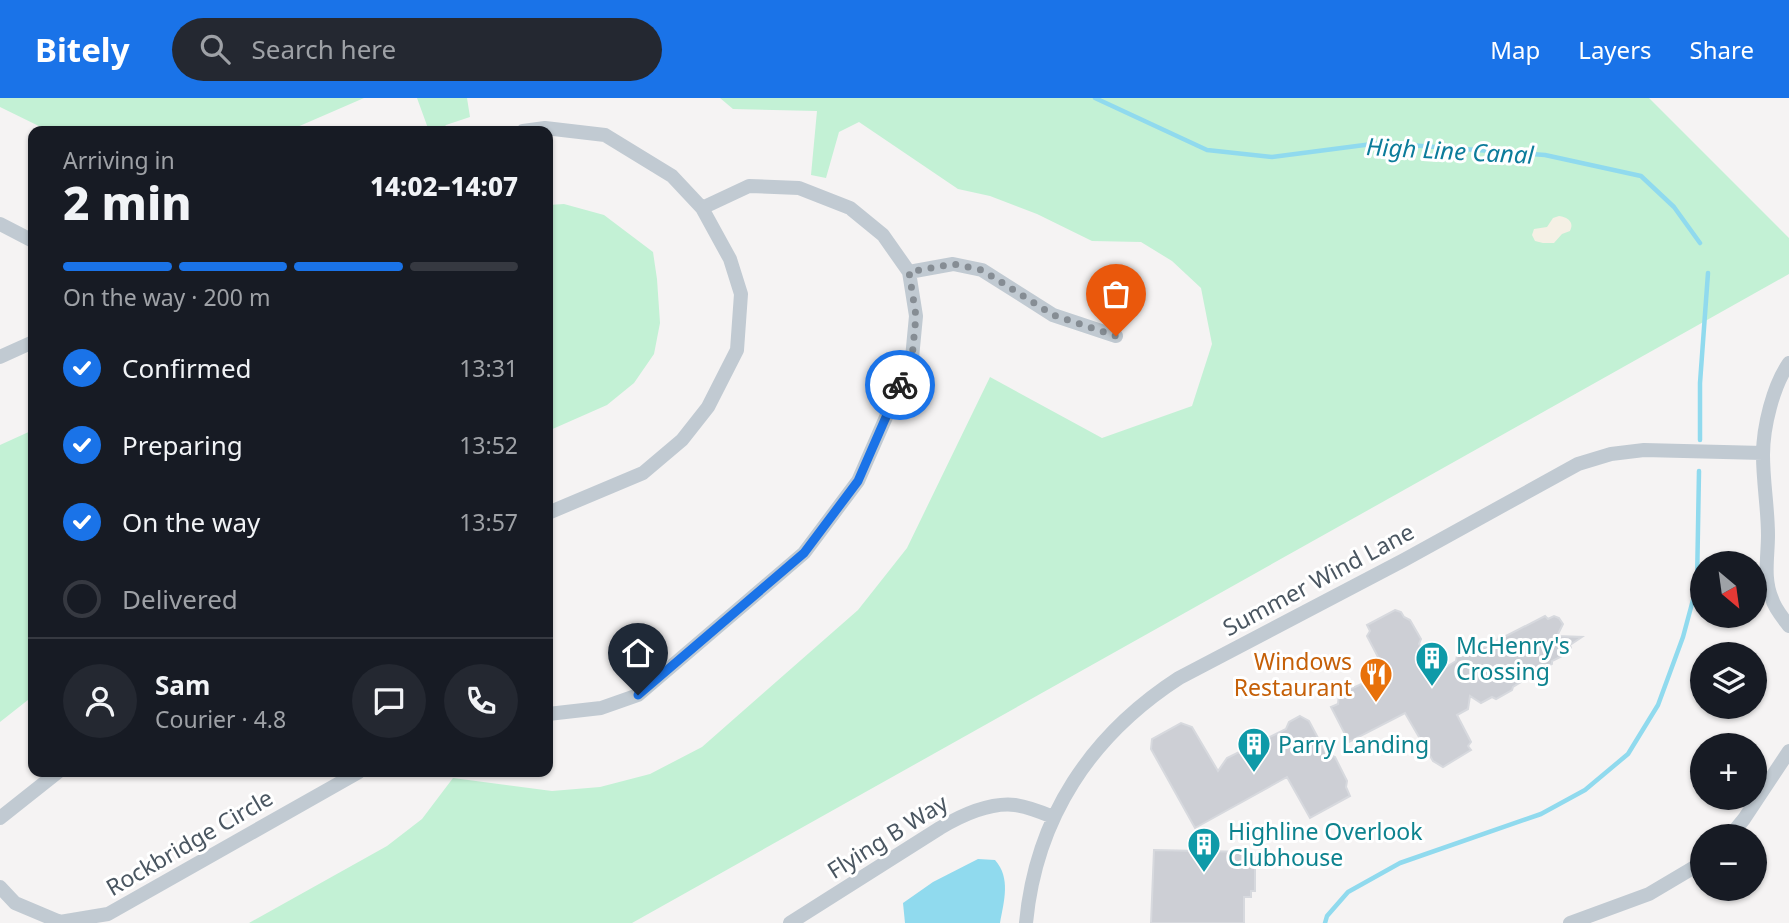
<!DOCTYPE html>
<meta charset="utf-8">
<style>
:root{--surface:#171b24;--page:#242831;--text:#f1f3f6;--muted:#9ea1a6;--line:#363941;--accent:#1a73e8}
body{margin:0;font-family:"Noto Sans",sans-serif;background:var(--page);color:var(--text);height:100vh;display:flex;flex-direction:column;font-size:26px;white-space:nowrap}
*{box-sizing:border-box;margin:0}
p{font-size:23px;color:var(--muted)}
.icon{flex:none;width:38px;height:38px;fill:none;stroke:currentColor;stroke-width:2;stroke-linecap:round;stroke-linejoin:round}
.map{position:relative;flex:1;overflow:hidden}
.panel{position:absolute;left:28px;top:28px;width:525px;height:651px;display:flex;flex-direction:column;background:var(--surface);border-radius:14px;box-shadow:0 2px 5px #0004}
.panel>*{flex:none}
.needle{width:46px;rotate:151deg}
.fabs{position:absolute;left:1690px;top:453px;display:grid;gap:14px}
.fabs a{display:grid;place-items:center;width:77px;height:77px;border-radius:50%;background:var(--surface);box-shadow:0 2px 5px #0004;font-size:35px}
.pin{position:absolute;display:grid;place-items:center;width:60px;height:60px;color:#fff;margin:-72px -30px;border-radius:50% 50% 50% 0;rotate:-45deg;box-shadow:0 0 7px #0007}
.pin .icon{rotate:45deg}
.courier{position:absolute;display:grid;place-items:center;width:70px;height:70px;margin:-35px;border:5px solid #1a73e8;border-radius:50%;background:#fff;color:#222;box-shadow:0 2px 9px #0007}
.summary em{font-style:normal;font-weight:800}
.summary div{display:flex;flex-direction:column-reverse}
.summary{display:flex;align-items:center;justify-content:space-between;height:119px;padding:0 35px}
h1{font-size:46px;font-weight:800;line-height:52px}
.bar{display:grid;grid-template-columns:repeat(4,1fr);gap:10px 7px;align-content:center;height:84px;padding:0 35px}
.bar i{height:9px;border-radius:5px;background:var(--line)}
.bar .current{background:var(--accent)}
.bar p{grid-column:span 4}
.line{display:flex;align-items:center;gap:18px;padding:0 35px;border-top:2px solid var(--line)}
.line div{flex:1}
.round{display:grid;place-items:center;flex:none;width:74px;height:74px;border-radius:37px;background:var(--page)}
ol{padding:0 35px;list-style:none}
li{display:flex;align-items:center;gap:21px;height:77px}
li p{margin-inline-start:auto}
li .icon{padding:7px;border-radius:50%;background:var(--accent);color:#fff;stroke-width:4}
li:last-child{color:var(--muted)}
li i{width:38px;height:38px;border:4px solid var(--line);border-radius:50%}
header{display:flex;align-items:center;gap:42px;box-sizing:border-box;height:98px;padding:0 35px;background:var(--accent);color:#fff}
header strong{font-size:33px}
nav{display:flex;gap:38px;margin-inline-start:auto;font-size:24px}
.search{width:490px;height:63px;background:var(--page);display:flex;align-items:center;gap:18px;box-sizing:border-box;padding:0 24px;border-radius:38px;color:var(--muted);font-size:26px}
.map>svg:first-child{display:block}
.green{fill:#c3f1d5}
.sand{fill:#f5f0e5}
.water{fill:#90daee}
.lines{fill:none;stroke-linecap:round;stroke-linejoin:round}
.stream{stroke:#90daee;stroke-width:4.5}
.building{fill:#cdcfd5;stroke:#d7d9de;stroke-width:2}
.minor{stroke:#c1cad2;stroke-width:14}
.done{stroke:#868d94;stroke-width:7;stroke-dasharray:0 12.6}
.route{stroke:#1a73e8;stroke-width:9}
.labels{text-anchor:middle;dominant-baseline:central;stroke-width:6;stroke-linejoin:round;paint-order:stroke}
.street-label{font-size:23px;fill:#4a5661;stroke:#fff}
.culture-label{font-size:23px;fill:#0d838f;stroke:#fff;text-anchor:start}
.food-label{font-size:23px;fill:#c56008;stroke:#fff;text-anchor:end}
.water-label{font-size:24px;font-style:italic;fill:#0c7c9b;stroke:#fff}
</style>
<header>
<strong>Bitely</strong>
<div class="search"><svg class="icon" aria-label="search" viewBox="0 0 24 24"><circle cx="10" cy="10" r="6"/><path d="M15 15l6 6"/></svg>Search here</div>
<nav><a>Map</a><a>Layers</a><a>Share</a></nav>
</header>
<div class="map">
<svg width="1789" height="825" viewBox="0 0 1789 825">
<rect width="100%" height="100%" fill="#f5f3f3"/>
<path class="green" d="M0 0H364L288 33H49L0 9Z
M417 0H467L470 19 446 27 441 33H429Z
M720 0H1649L1789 140V176L632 825H249L387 748 422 721 453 680 552 693 600 689 650 676 702 649 858 512 907 450 990 279 1102 340 1192 308 1212 246 1201 190 1172 163 1141 144 1092 143 1037 116 990 98 958 91 859 24 839 34 826 80 811 77 817 13 733 11Z
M564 106 604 117 653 154 657 181 660 225 654 256 634 285 607 307 548 333V107Z
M33 332V598L0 624V347Z"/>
<path class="sand" d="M1559 118C1567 119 1575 124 1570 133L1562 136 1554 145H1543L1535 143 1532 137 1534 131 1547 129 1553 120Z"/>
<path class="water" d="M978 761 995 762C1011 780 1004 803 1000 825H905L903 805 933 784Z"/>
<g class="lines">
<path class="stream" d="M1095 0 1207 52 1272 59 1380 45 1545 57 1641 78 1674 109 1700 145
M1700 342V285L1708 175
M1325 825 1327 818 1348 794 1400 765 1541 716 1585 692 1628 656 1658 607 1683 539 1697 487 1699 373"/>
</g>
<path class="building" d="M1395 512 1401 514 1404 519 1410 522 1421 541 1419 546 1427 558V564L1435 576 1456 563 1457 558 1474 549 1479 551 1492 547 1497 543 1499 538H1506L1545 518 1548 521 1554 518 1559 520 1563 526 1557 538 1582 539 1570 547 1571 550 1567 553 1566 556 1552 563V566L1535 575 1527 572 1524 582 1513 589 1512 592 1496 601 1492 599 1481 605 1470 598 1468 611 1457 617 1471 644 1468 648 1471 652 1443 669 1433 663 1405 615 1349 644 1331 609 1338 606 1339 596 1366 584H1372L1387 576 1367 538 1370 533 1367 527Z
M1300 618 1309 623 1326 655 1335 659 1347 683 1346 689 1350 698 1310 720 1287 679 1195 730 1151 651 1152 641 1181 625 1192 629 1218 673 1227 660 1286 631 1289 624Z
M1154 752 1250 754V759H1255V793H1251V799H1244V825H1151Z"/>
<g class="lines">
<path class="minor" d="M523 33 545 30 605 37 672 78 702 110 730 161 741 196 737 252 708 309 682 342 643 375 548 415
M0 126 33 143
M909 174 953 166 982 172 1053 217 1116 238
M0 259 33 244
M1789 265C1773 288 1763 329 1763 357 1763 384 1768 411 1768 437 1768 459 1763 480 1772 501 1775 511 1783 520 1789 528
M548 616 601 610 638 597 804 455 858 383 912 260 916 218 909 174 883 137 850 110 799 90 749 88 702 110
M0 720 58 674
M1730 738 1744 721 1789 653
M0 789 15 805 60 824 108 816 359 674
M790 825 940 730C962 717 989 704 1015 707 1028 709 1041 714 1053 719
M1026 825C1036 719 1091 637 1179 580L1404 462 1578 366 1611 356 1644 352 1763 355
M1570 825 1649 796 1703 764"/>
</g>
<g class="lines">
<path class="done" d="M900 287 912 260 916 218 909 174 953 166 982 172 1053 217 1116 238"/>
<path class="route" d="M638 597 804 455 858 383 900 287"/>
</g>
<defs>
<symbol id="building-pin" viewBox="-11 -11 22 30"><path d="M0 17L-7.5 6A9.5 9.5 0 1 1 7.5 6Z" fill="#0f9aa8" stroke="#fff"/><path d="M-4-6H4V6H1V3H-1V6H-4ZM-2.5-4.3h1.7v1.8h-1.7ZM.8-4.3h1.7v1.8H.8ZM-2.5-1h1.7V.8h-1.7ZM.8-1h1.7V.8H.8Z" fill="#fff"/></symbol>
<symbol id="restaurant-pin" viewBox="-11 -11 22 30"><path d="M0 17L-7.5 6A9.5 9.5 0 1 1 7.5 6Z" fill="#e8710a" stroke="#fff"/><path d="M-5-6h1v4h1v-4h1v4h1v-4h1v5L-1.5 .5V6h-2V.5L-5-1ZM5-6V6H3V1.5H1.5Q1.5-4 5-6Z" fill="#fff"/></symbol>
</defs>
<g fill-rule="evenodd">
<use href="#building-pin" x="1413" y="541" width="38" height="52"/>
<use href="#restaurant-pin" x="1357" y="557" width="38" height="52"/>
<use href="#building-pin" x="1235" y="627" width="38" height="52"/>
<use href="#building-pin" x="1185" y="727" width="38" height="52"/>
</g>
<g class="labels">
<g class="street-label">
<text transform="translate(1318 481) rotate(-28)">Summer Wind Lane</text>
<text transform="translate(887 738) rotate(-32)">Flying B Way</text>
<text transform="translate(189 744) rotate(-30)">Rockbridge Circle</text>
</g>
<g class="culture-label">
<text x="1456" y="547">McHenry's<tspan x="1456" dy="26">Crossing</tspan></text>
<text x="1278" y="646">Parry Landing</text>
<text x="1228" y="733">Highline Overlook<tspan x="1228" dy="26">Clubhouse</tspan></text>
</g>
<g class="food-label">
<text x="1352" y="563">Windows<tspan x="1352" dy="26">Restaurant</tspan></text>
</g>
<g class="water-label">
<text transform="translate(1450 52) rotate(3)">High Line Canal</text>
</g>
</g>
</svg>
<div class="fabs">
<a><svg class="needle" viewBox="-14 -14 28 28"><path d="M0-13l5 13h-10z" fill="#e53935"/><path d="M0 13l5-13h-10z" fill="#9ea1a6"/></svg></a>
<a><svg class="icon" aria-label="layers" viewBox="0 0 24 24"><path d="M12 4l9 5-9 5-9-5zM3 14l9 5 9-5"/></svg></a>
<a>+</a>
<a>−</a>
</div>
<div class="pin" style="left:1116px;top:238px;background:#ea580c"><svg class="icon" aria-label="bag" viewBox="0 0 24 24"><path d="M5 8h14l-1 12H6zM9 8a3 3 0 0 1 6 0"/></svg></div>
<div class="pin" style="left:638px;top:597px;background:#1f2937"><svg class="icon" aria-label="home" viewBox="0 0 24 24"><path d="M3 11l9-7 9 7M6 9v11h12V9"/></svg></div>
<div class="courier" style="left:900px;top:287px"><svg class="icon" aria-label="bike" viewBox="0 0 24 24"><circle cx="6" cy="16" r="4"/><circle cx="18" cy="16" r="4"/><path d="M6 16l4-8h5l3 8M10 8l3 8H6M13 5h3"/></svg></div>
<section class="panel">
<div class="summary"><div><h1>2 min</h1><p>Arriving in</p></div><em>14:02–14:07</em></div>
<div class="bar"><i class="current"></i><i class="current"></i><i class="current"></i><i></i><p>On the way · 200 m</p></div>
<ol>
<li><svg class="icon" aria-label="check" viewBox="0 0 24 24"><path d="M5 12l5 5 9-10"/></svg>Confirmed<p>13:31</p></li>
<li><svg class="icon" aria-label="check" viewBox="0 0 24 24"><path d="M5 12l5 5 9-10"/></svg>Preparing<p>13:52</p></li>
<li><svg class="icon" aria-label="check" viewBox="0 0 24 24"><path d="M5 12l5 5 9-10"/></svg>On the way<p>13:57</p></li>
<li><i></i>Delivered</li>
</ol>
<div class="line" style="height:126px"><a class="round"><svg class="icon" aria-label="person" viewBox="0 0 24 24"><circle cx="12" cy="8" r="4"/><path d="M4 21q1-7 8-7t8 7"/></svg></a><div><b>Sam</b><p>Courier · 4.8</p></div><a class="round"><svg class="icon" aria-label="chat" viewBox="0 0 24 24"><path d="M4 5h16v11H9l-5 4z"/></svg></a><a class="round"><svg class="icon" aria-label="phone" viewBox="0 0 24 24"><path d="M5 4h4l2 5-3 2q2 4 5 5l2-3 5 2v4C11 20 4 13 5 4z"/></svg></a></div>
</section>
</div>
